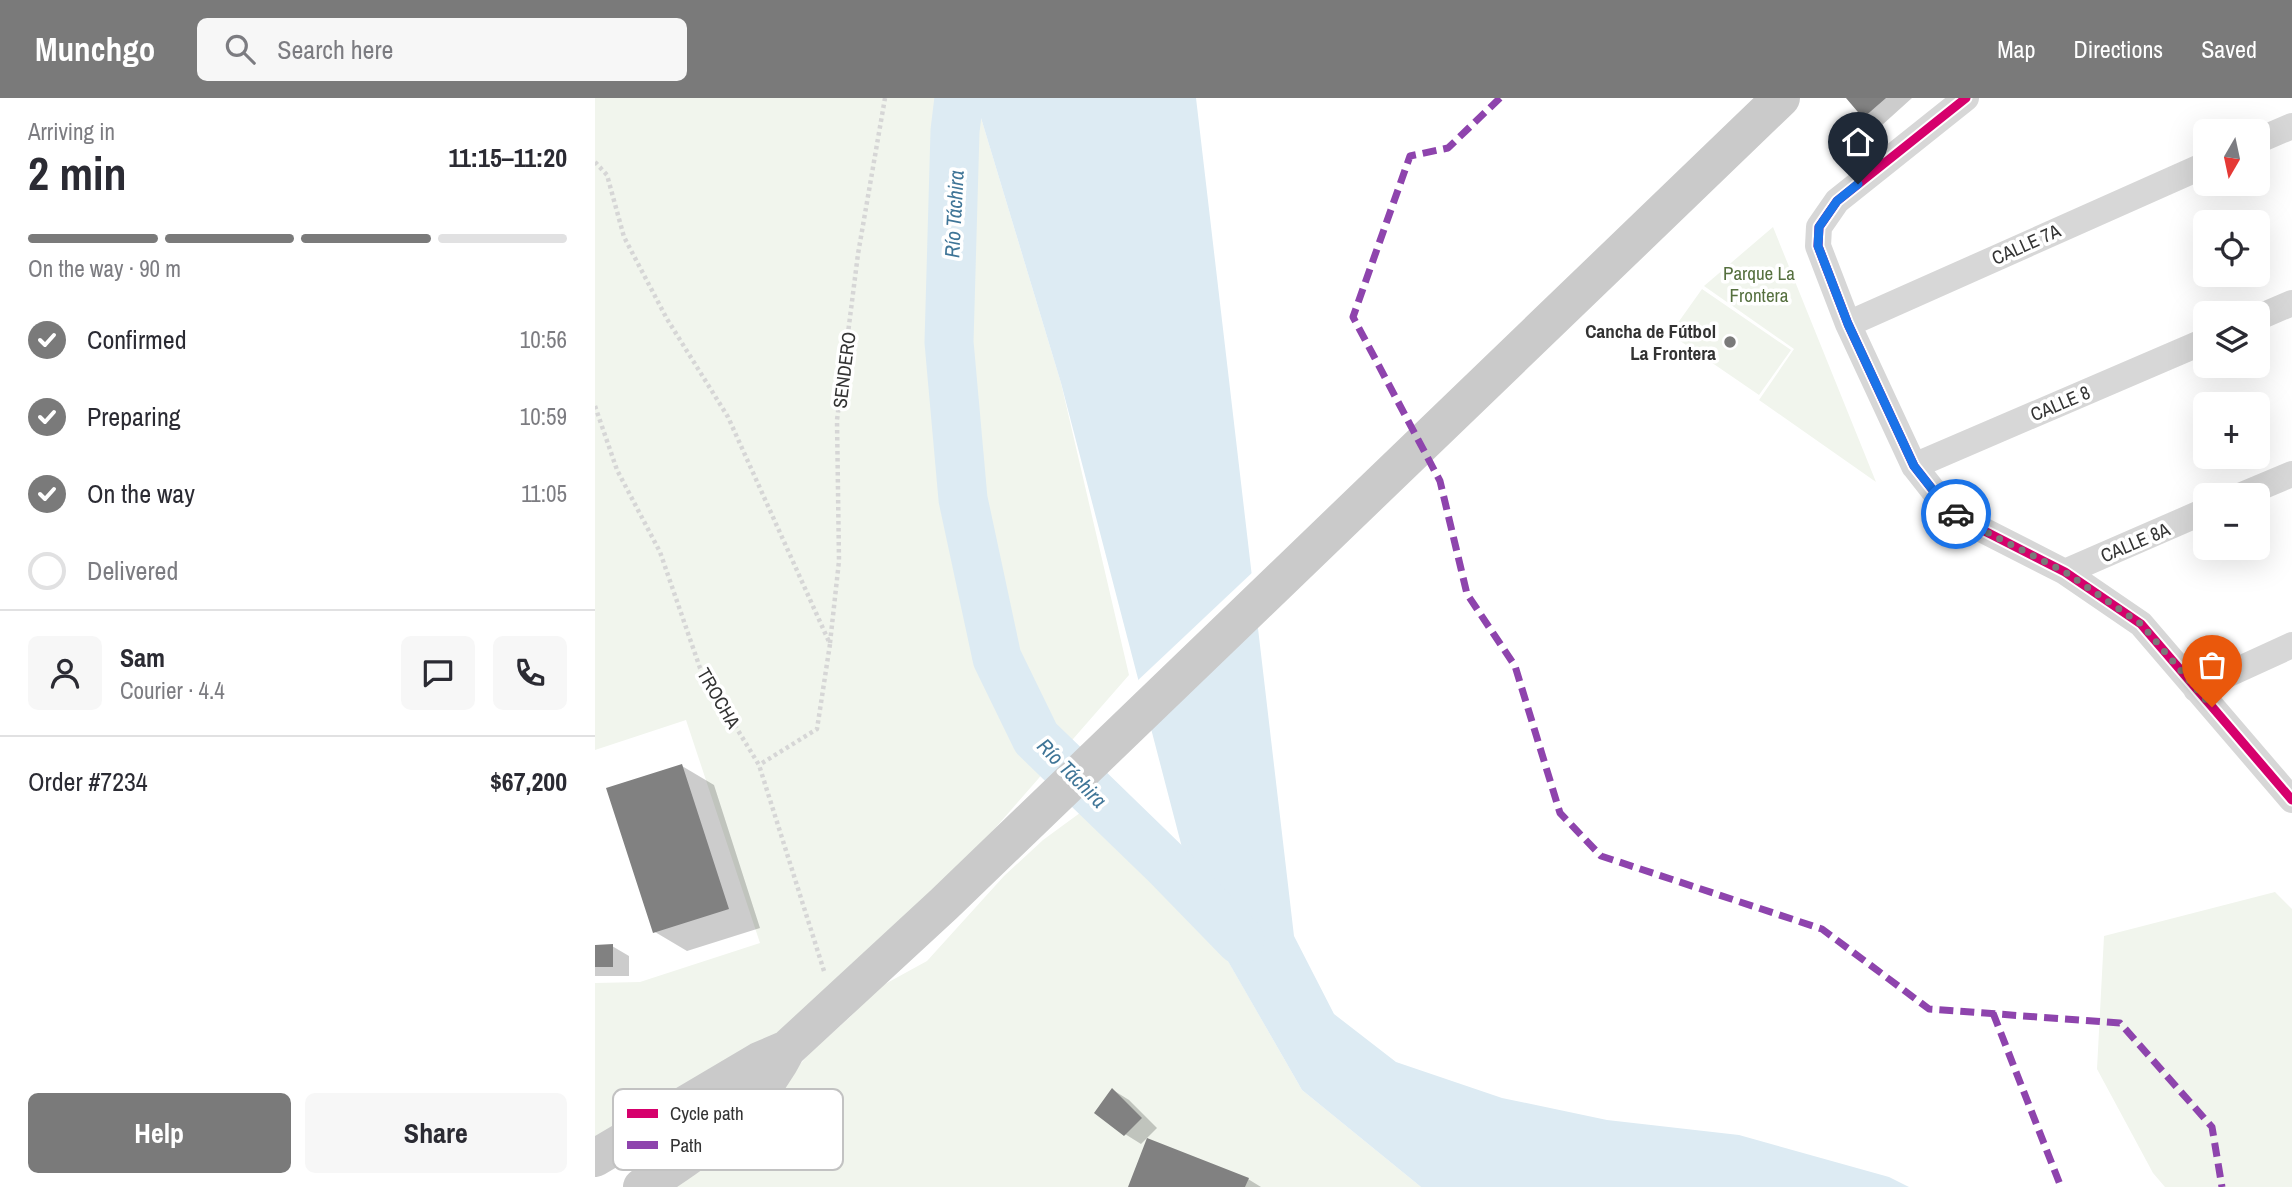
<!DOCTYPE html>
<meta charset="utf-8">
<style>
:root{--surface:#fff;--page:#f7f7f7;--text:#2b2b33;--muted:#7c7c81;--line:#e1e1e2;--accent:#7a7a7a}
body{margin:0;font-family:"Archivo Narrow",sans-serif;background:var(--page);color:var(--text);height:100vh;display:flex;flex-direction:column;font-size:26px;white-space:nowrap}
*{box-sizing:border-box;margin:0}
p{font-size:23px;color:var(--muted)}
.icon{flex:none;width:38px;height:38px;fill:none;stroke:currentColor;stroke-width:2;stroke-linecap:round;stroke-linejoin:round}
.map{position:relative;flex:1;overflow:hidden}
.details{display:flex;flex-direction:column;background:var(--surface);width:595px}
.details>*{flex:none}
.needle{width:46px;rotate:189deg}
.buttons{position:absolute;left:1598px;top:21px;display:grid;gap:14px}
.buttons a{display:grid;place-items:center;width:77px;height:77px;border-radius:10px;background:var(--surface);box-shadow:0 7px 28px #0002;font-size:35px}
.pin{position:absolute;display:grid;place-items:center;width:60px;height:60px;color:#fff;margin:-72px -30px;border-radius:50% 50% 50% 0;rotate:-45deg;box-shadow:0 0 7px #0007}
.pin .icon{rotate:45deg}
.courier{position:absolute;display:grid;place-items:center;width:70px;height:70px;margin:-35px;border:5px solid #1a73e8;border-radius:50%;background:#fff;color:#222;box-shadow:0 2px 9px #0007}
.overview em{font-style:normal;font-weight:800}
.overview div{display:flex;flex-direction:column-reverse}
.overview{display:flex;align-items:center;justify-content:space-between;height:119px;padding:0 28px}
h1{font-size:46px;font-weight:800;line-height:52px}
.bar{display:grid;grid-template-columns:repeat(4,1fr);gap:10px 7px;align-content:center;height:84px;padding:0 28px}
.bar i{height:9px;border-radius:5px;background:var(--line)}
.bar .on{background:var(--accent)}
.bar p{grid-column:span 4}
.line{display:flex;align-items:center;gap:18px;padding:0 28px;border-top:2px solid var(--line)}
.line div{flex:1}
.round{display:grid;place-items:center;flex:none;width:74px;height:74px;border-radius:10px;background:var(--page)}
ol{padding:0 28px;list-style:none}
li{display:flex;align-items:center;gap:21px;height:77px}
li p{margin-inline-start:auto}
li .icon{padding:7px;border-radius:50%;background:var(--accent);color:#fff;stroke-width:4}
li:last-child{color:var(--muted)}
li i{width:38px;height:38px;border:4px solid var(--line);border-radius:50%}
.button{display:flex;gap:14px;margin-top:auto;padding:14px 28px}
.button a{flex:1;height:80px;border-radius:10px;background:var(--accent);color:#fff;font-size:28px;font-weight:800;line-height:80px;text-align:center}
.button a+a{background:var(--page);color:var(--text)}
header{display:flex;align-items:center;gap:42px;box-sizing:border-box;height:98px;padding:0 35px;background:var(--accent);color:#fff}
header strong{font-size:33px}
nav{display:flex;gap:38px;margin-inline-start:auto;font-size:24px}
.search{width:490px;height:63px;background:var(--page);display:flex;align-items:center;gap:18px;box-sizing:border-box;padding:0 24px;border-radius:10px;color:var(--muted);font-size:26px}
main{display:flex;flex:1;min-height:0}
.map>svg:first-child{display:block}
.green{fill:#f1f5ed}
.water{fill:#ddebf3}
.pier{fill:#fff}
.shadow{fill:#0003}
.lines{fill:none;stroke-linecap:round;stroke-linejoin:round}
.river{stroke:#ddebf3;stroke-width:49}
.building{fill:#818181}
.path{stroke:#d6d6d6;stroke-width:4.5;stroke-dasharray:3.5 3.5;stroke-linecap:butt}
.minor{stroke:#d7d7d7;stroke-width:26}
.primary{stroke:#cacaca;stroke-width:38}
.quiet{stroke:#8e44ad;stroke-width:7;stroke-dasharray:14 7;stroke-linecap:butt}
.cycleway-casing{stroke:#fff;stroke-width:13}
.cycleway{stroke:#d6006c;stroke-width:9}
.done{stroke:#7a7a7a;stroke-width:7;stroke-dasharray:0 12.6}
.route{stroke:#1a73e8;stroke-width:9}
.poi-dot{fill:#7a7a7a;stroke:#fff;stroke-width:2.5}
.labels{text-anchor:middle;dominant-baseline:central;stroke-width:7;stroke-linejoin:round;paint-order:stroke}
.street-label{font-size:19px;fill:#333;stroke:#fff}
.park-label{font-size:19px;fill:#56703f;stroke:#fff}
.poi-label{font-size:19px;font-weight:bold;fill:#333;stroke:#fff;text-anchor:end}
.water-label{font-size:21px;font-style:italic;fill:#3f7597;stroke:#fff}
.key{fill:#fff;stroke:#c2c2c2;stroke-width:2}
.key-label{font-size:19px;fill:#333}
</style>
<header>
<strong>Munchgo</strong>
<div class="search"><svg class="icon" aria-label="search" viewBox="0 0 24 24"><circle cx="10" cy="10" r="6"/><path d="M15 15l6 6"/></svg>Search here</div>
<nav><a>Map</a><a>Directions</a><a>Saved</a></nav>
</header>
<main>
<section class="details">
<div class="overview"><div><h1>2 min</h1><p>Arriving in</p></div><em>11:15–11:20</em></div>
<div class="bar"><i class="on"></i><i class="on"></i><i class="on"></i><i></i><p>On the way · 90 m</p></div>
<ol>
<li><svg class="icon" aria-label="check" viewBox="0 0 24 24"><path d="M5 12l5 5 9-10"/></svg>Confirmed<p>10:56</p></li>
<li><svg class="icon" aria-label="check" viewBox="0 0 24 24"><path d="M5 12l5 5 9-10"/></svg>Preparing<p>10:59</p></li>
<li><svg class="icon" aria-label="check" viewBox="0 0 24 24"><path d="M5 12l5 5 9-10"/></svg>On the way<p>11:05</p></li>
<li><i></i>Delivered</li>
</ol>
<div class="line" style="height:126px"><a class="round"><svg class="icon" aria-label="person" viewBox="0 0 24 24"><circle cx="12" cy="8" r="4"/><path d="M4 21q1-7 8-7t8 7"/></svg></a><div><b>Sam</b><p>Courier · 4.4</p></div><a class="round"><svg class="icon" aria-label="chat" viewBox="0 0 24 24"><path d="M4 5h16v11H9l-5 4z"/></svg></a><a class="round"><svg class="icon" aria-label="phone" viewBox="0 0 24 24"><path d="M5 4h4l2 5-3 2q2 4 5 5l2-3 5 2v4C11 20 4 13 5 4z"/></svg></a></div>
<div class="line" style="height:91px"><div>Order #7234</div><b>$67,200</b></div>
<div class="button"><a>Help</a><a>Share</a></div>
</section>
<div class="map">
<svg width="1697" height="1089" viewBox="0 0 1697 1089">
<rect width="100%" height="100%" fill="#fff"/>
<path class="green" d="M0 0H380L466 285 534 577 318 824 236 895 201 971 213 957 255 919 281 891 332 863 409 778 448 742 504 701 536 710 555 740 582 774 707 992 826 1089H55L123 1021 172 953 0 1059V885L45 884 165 845 91 622 0 652Z
M1178 129 1281 384 1164 302 1199 251 1109 188Z
M1107 191 1196 252 1164 297 1075 236Z
M1680 794 1697 811V1089H1570L1558 1075 1502 971 1509 838Z"/>
<path class="water" d="M380 0H601L699 838 739 916 801 964 907 1000 1012 1022 1144 1037 1294 1079 1314 1089H826L707 992 603 811 466 285Z"/>
<path class="pier" d="M660 472 665 515 550 624 540 585Z"/>
<path class="shadow" d="M1253 0H1317L1286 28 1270 18Z
M87 668 119 687 165 830 92 853 60 834Z
M0 848H17L34 858V878H0Z
M518 992 534 1002 562 1030 546 1046 530 1036Z
M653 1081 666 1089H535Z"/>
<g class="lines">
<path class="river" d="M364 0 360 33 354 244 368 401 402 560 441 640 571 766 645 842"/>
</g>
<path class="building" d="M1251 0H1291L1268 20Z
M87 666 134 811 58 835 11 690Z
M18 846V869H0V847Z
M517 990 547 1020 529 1038 499 1015Z
M552 1040 654 1080 650 1089H533Z"/>
<g class="lines">
<path class="path" d="M0 64 12 77 29 139 72 221 133 319 235 546 222 631 164 667
M0 308 22 372 65 454 105 570 164 667 229 873
M235 545 244 463 242 322 263 156 290 0"/>
<path class="minor" d="M1371 0 1242 103 1224 129 1223 148 1253 226 1319 368 1341 396 1366 421 1470 474 1546 526 1697 702
M1662 43 1697 28
M1662 220 1697 205
M1253 226 1610 67
M1319 368 1610 243
M1647 397 1697 376
M1470 474 1610 413
M1601 591 1697 547"/>
<path class="primary" d="M0 1060 164 963 192 951
M47 1089C106 1052 160 1014 192 951L349 806 1186 0"/>
<path class="quiet" d="M905 0 853 50 815 58 758 219 845 383 872 496 920 568 965 715 1006 758 1227 831 1334 911 1525 925 1617 1029 1627 1089
M1398 915 1466 1089"/>
<defs>
<path id="cycleway" d="M1371 0 1242 103 1224 129 1223 148 1253 226 1319 368 1341 396 1366 421 1470 474 1546 526 1697 702"/>
</defs>
<use href="#cycleway" class="cycleway-casing"/>
<use href="#cycleway" class="cycleway"/>
</g>
<g class="lines">
<path class="done" d="M1361 416 1366 421 1470 474 1546 526 1617 609"/>
<path class="route" d="M1263 86 1242 103 1224 129 1223 148 1253 226 1319 368 1341 396 1361 416"/>
</g>
<circle class="poi-dot" cx="1135" cy="244" r="7"/>
<g class="labels">
<g class="street-label">
<text transform="translate(1431 146) rotate(-24)">CALLE 7A</text>
<text transform="translate(249 272) rotate(-83)">SENDERO</text>
<text transform="translate(1465 305) rotate(-23)">CALLE 8</text>
<text transform="translate(1540 444) rotate(-23)">CALLE 8A</text>
<text transform="translate(124 600) rotate(60)">TROCHA</text>
</g>
<g class="park-label">
<text x="1164" y="175">Parque La<tspan x="1164" dy="22">Frontera</tspan></text>
</g>
<g class="poi-label">
<text x="1121" y="233">Cancha de Fútbol<tspan x="1121" dy="22">La Frontera</tspan></text>
</g>
<g class="water-label">
<text transform="translate(359 116) rotate(-87)">Río Táchira</text>
<text transform="translate(477 675) rotate(45)">Río Táchira</text>
</g>
</g>
<rect x="18" y="991" width="230" height="81" rx="10" class="key"/>
<rect x="32" y="1011" width="31" height="9" fill="#d6006c"/>
<rect x="32" y="1043" width="31" height="8" fill="#8e44ad"/>
<g class="key-label">
<text x="75" y="1022">Cycle path</text>
<text x="75" y="1054">Path</text>
</g>
</svg>
<div class="buttons">
<a><svg class="needle" viewBox="-14 -14 28 28"><path d="M0-13l5 13h-10z" fill="#e53935"/><path d="M0 13l5-13h-10z" fill="#7c7c81"/></svg></a>
<a><svg class="icon" aria-label="locate" viewBox="0 0 24 24"><circle cx="12" cy="12" r="6"/><path d="M12 2v4M12 18v4M2 12h4M18 12h4"/></svg></a>
<a><svg class="icon" aria-label="layers" viewBox="0 0 24 24"><path d="M12 4l9 5-9 5-9-5zM3 14l9 5 9-5"/></svg></a>
<a>+</a>
<a>−</a>
</div>
<div class="pin" style="left:1617px;top:609px;background:#ea580c"><svg class="icon" aria-label="bag" viewBox="0 0 24 24"><path d="M5 8h14l-1 12H6zM9 8a3 3 0 0 1 6 0"/></svg></div>
<div class="pin" style="left:1263px;top:86px;background:#1f2937"><svg class="icon" aria-label="home" viewBox="0 0 24 24"><path d="M3 11l9-7 9 7M6 9v11h12V9"/></svg></div>
<div class="courier" style="left:1361px;top:416px"><svg class="icon" aria-label="car" viewBox="0 0 24 24"><path d="M5 17H2v-5l4-1 3-4h7l3 4 3 1v5h-3M9 17h6M6 11h13"/><circle cx="7" cy="17" r="2"/><circle cx="17" cy="17" r="2"/></svg></div>
</div>
</main>
